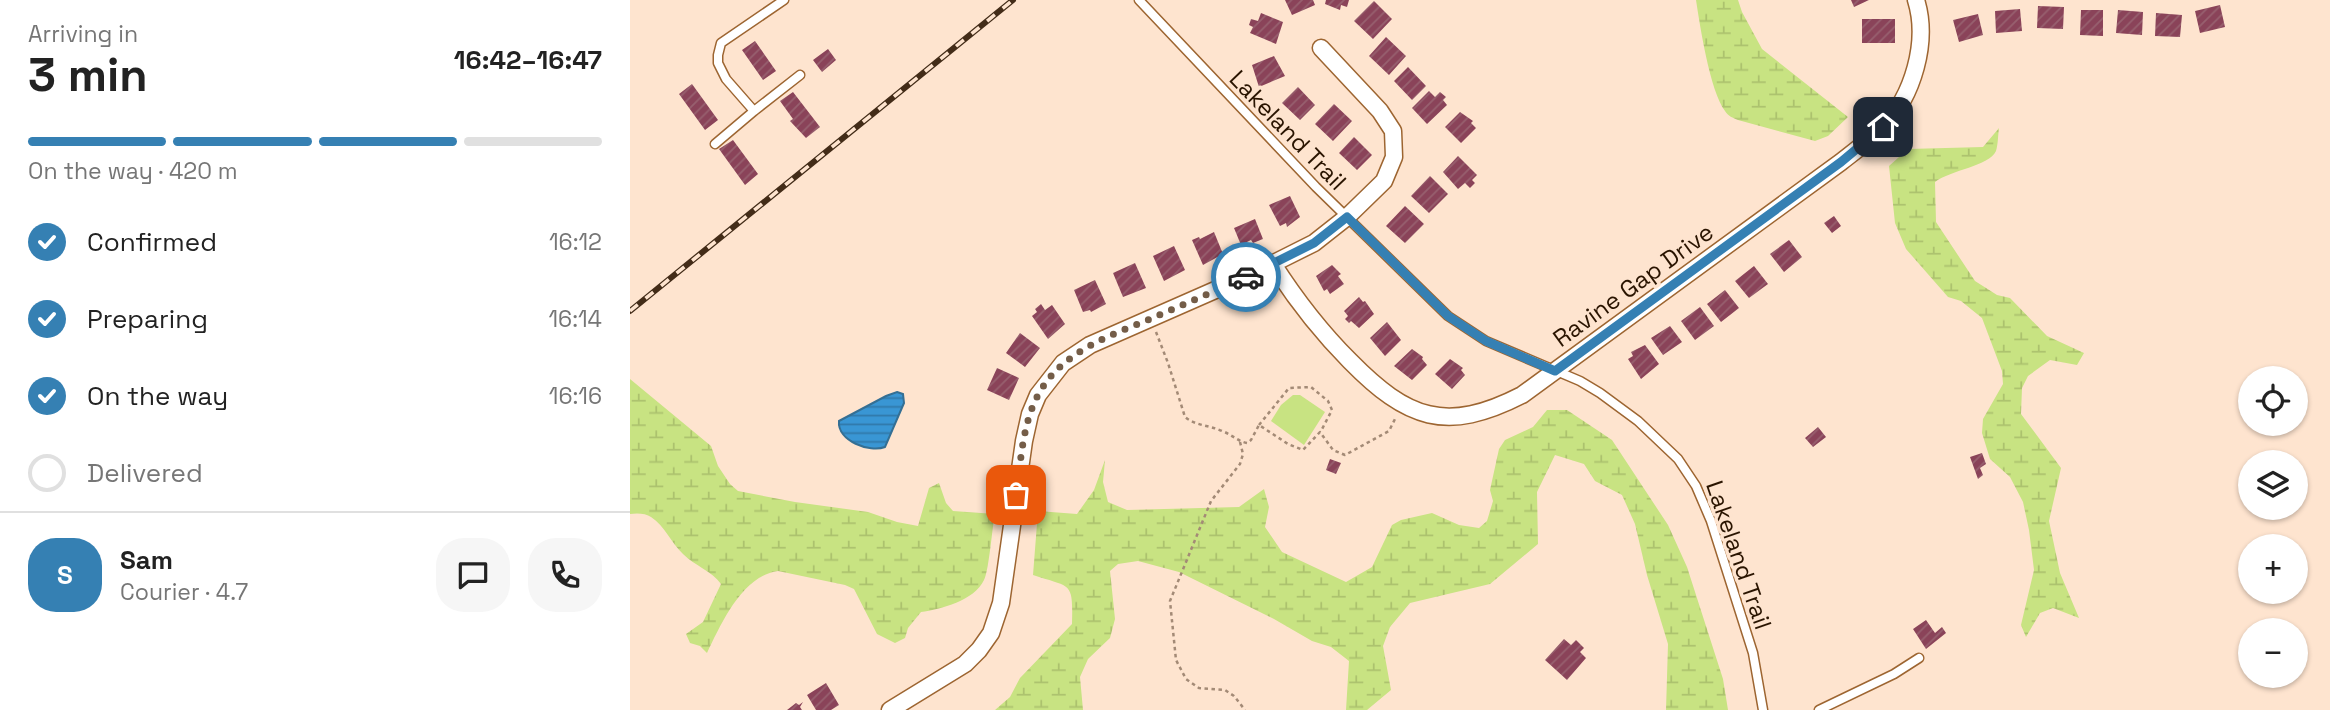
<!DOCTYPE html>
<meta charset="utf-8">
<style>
:root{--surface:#fff;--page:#f6f6f6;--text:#222;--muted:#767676;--line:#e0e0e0;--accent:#3580b3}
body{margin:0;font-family:"Space Grotesk",sans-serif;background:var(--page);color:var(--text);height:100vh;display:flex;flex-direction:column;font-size:26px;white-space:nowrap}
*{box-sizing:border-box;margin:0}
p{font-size:23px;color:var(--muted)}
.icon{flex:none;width:38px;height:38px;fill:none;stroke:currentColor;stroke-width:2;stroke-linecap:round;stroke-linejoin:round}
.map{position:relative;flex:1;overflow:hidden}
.side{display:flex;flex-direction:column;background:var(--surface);width:630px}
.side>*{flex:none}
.tools{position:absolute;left:1608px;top:366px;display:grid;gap:14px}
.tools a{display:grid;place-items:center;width:70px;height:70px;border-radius:50%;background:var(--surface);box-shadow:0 2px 5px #0004;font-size:35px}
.pin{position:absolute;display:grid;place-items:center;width:60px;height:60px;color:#fff;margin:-30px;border-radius:14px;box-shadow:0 4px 10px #0006}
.courier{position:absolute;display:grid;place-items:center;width:70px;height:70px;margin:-35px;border:5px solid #3580b3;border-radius:50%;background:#fff;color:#222;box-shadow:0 2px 9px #0007}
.summary em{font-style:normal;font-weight:700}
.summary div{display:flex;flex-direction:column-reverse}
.summary{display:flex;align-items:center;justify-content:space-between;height:119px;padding:0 28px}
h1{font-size:46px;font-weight:700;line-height:52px}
.bar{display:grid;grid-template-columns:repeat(4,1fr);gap:10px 7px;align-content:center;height:84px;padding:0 28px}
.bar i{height:9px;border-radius:5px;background:var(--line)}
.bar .active{background:var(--accent)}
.bar p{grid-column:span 4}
.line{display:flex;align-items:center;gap:18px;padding:0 28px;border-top:2px solid var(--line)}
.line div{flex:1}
.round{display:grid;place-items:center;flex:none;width:74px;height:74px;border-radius:28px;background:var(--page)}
ol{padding:0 28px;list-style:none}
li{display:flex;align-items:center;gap:21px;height:77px}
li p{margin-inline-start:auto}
li .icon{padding:7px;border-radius:50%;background:var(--accent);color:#fff;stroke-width:4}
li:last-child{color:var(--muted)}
li i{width:38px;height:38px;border:4px solid var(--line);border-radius:50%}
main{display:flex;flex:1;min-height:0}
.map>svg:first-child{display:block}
.wetland{fill:url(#wetland-marsh)}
.green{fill:#c8e382}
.water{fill:url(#water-rules);stroke:#346f94;stroke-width:2}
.building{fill:url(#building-hatch)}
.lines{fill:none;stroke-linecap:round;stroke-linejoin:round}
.service-casing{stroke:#9d6531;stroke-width:11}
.minor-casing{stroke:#9d6531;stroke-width:19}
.path{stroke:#a38a76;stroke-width:2.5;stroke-dasharray:3.5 3.5;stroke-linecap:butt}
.service{stroke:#fff;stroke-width:8}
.minor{stroke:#fff;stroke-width:16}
.rail-casing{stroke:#432c18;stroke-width:6}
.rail{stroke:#fee4cf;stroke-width:3.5;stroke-dasharray:10;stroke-linecap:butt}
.done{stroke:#745d48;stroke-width:7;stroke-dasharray:0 12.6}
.route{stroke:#3580b3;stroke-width:9}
.labels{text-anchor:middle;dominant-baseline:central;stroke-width:7;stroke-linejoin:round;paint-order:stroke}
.street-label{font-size:24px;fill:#2a1400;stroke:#fee4cf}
</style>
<main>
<section class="side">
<div class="summary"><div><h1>3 min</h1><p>Arriving in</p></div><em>16:42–16:47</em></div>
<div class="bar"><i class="active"></i><i class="active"></i><i class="active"></i><i></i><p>On the way · 420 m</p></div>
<ol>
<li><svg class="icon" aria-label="check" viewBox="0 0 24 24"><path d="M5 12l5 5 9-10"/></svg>Confirmed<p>16:12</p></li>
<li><svg class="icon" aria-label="check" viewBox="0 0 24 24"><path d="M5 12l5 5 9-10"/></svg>Preparing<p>16:14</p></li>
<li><svg class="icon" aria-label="check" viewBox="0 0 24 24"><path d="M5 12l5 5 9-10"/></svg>On the way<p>16:16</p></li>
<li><i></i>Delivered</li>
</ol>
<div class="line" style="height:126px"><b class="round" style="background:var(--accent);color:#fff">S</b><div><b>Sam</b><p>Courier · 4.7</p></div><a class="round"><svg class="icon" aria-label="chat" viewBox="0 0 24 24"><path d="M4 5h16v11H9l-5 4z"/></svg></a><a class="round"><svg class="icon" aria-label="phone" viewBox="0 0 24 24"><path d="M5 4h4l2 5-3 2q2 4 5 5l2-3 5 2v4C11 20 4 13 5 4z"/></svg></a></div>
</section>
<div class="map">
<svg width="1700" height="710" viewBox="0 0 1700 710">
<defs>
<pattern id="wetland-marsh" width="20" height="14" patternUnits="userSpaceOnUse" patternTransform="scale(1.75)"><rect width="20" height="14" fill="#c8e382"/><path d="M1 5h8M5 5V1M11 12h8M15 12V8" fill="none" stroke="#acc26e"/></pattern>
<pattern id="water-rules" width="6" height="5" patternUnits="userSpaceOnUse" patternTransform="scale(1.75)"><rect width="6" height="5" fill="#3996d4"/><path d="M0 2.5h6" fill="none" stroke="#3079aa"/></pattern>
<pattern id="building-hatch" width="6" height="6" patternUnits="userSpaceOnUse" patternTransform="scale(1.75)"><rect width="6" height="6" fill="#8a4359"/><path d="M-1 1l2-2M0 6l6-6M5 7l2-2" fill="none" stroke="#97606f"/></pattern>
</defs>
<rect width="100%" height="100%" fill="#fee4cf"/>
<path class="wetland" d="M1066 0H1108L1112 12 1132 49 1218 117 1198 136 1185 141 1108 120C1103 118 1098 116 1095 111 1080 91 1070 26 1066 0Z
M1369 128C1368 135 1368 145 1366 151 1359 166 1321 170 1305 182L1306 222 1345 281 1367 295 1380 298 1417 336 1454 353 1447 365 1420 360 1398 376 1392 388 1391 414 1431 468 1419 521 1430 573 1449 618 1423 608 1410 613 1396 637 1391 625 1404 570 1399 530 1393 502 1380 477 1360 459 1352 433 1353 419 1373 384 1372 371 1352 318 1331 301 1318 297 1276 249 1265 223 1259 166 1278 149 1353 147Z
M0 379 81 446 88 466 100 484 108 491 165 502 238 512 267 522 288 526 299 488 309 483 316 503 323 511 365 514C362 528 359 571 354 580 344 601 311 609 291 612L278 628 275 638 265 643 247 634 224 589 215 585 148 571C112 576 91 624 77 653L70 646 60 643 56 634 73 622 91 584C82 571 65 566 53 554 41 543 35 526 21 517 16 513 6 513 0 514Z
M917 410H937L982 440 1038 525 1057 567 1093 679 1098 710H1036L1038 644 1017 575 1005 524 992 495 965 481 954 464 925 455 907 492 908 544 860 584 780 603 760 627 753 646 761 690 737 710H716L719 661 701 647 682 641 644 619 549 572 508 561 488 564 480 571 485 619 480 638 458 659 450 677 453 710H365L380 697 390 678 442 624C443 581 442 588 403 575L408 511 447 514 464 490 475 460 473 482 478 502 497 510 609 507 634 489 639 507 635 527 652 552 716 582 742 567 762 525 771 520 802 513 829 525 849 528 857 521 863 501 860 490 869 449 875 440 903 427Z"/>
<path class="green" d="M663 395H670L695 412 674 445 641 421 651 405Z"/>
<path class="water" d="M267 392 273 394 274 403 255 447C240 453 207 441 209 421L256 396Z"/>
<path class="building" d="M655 0H683L685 5 662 15Z
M696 0H719L717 7 711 5 710 10 695 4Z
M1221 0H1239L1224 7Z
M744 1 762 19 743 39 724 21Z
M1590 5 1595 27 1570 33 1565 11Z
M1408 6 1434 7 1433 29 1407 28Z
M1390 9 1392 31 1366 33 1365 11Z
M1451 10H1473V36L1450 35Z
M1488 10 1513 12 1512 35 1486 33Z
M631 13 653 22 646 44 620 33 623 27 619 25 621 19 628 21Z
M1526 13 1552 15 1550 37 1525 36Z
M1348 14 1353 35 1329 42 1323 20Z
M1232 19H1265V43H1232Z
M756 37 776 56 759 75 739 56Z
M125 41 146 71 133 80 112 50Z
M198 49 206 60 192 72 183 60Z
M644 56 655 76 629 87 622 65Z
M778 67 796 86 782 100 764 81Z
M62 84 88 120 75 130 49 94Z
M668 87 685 105 670 120 652 103Z
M799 91 805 97 810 92 816 97 813 100 817 105 797 124 782 108Z
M163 92 190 127 176 138 160 121 163 119 150 101Z
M704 104 722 121 703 141 685 124Z
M830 112 843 121 841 123 846 128 831 143 815 127Z
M724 137 742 155 727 170 709 153Z
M103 140 128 174 115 185 89 149Z
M828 156 847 175 842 180 845 183 840 188 835 183 828 189 813 172Z
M800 176 818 194 799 213 781 196Z
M660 196 670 217 657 227 656 223 650 226 639 205Z
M775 206 794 224 775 243 756 226Z
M1204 216 1211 226 1202 233 1194 223Z
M625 219 633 239 623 243 621 240 611 245 604 228Z
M584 232 593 254 573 265 562 240 569 237 570 239Z
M1159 240 1172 257 1154 272 1140 254Z
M544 246 555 270 534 281 523 256Z
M505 263 516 288 493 297 483 273Z
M702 265 711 274 708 276 714 284 700 294 697 289 694 291 686 276Z
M1124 266 1138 284 1119 298 1105 281Z
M465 280 476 304 461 312 460 310 453 312 444 290Z
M1095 290 1109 308 1091 322 1077 304Z
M729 297 733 302 735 301 744 314 729 328 721 321 719 323 715 319 718 316 714 311Z
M411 304 415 310 422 305 435 324 418 339 402 316 407 312 405 309Z
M1070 307 1084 326 1065 340 1051 321Z
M757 322 771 340 755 356 740 338Z
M1040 326 1052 342 1033 355 1021 338Z
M390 333 410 348 395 367 376 353Z
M1015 345 1029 364 1011 379 998 359 1003 356 1001 352Z
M782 349 793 357 792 359 797 365 782 380 764 366Z
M820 359 833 368 831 370 835 375 822 389 805 374Z
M367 368 389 378 379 400 357 390Z
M1188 427 1196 437 1183 447 1175 438Z
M1352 453 1356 464 1350 468 1353 475 1348 479 1340 457Z
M700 459 711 463 706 474 696 470Z
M1296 620 1305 633 1312 627 1316 633 1296 649 1283 629Z
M934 639 941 645 946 640 954 648 950 652 956 658 937 680 915 660Z
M196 683 209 705 201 710H186L177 695Z
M173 702 170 707 172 710H157L166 703 169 705Z"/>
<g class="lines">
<defs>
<path id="service" d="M154 0 91 43 88 55V63L96 79 124 111 170 75
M509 0 686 187 818 316 856 341 950 381 970 393 1008 421 1048 459 1066 486 1081 521 1123 653 1133 710
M85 144 124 111
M1189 710 1264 674 1289 658"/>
<path id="minor" d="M643 264C666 300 690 331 720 361 777 419 816 434 892 395L1211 162C1225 151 1240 140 1253 127 1283 96 1299 42 1286 0
M260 710 335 664 349 650 361 633 371 603 394 441 400 414 408 395 433 363 460 345 624 273 684 243 717 217 754 181 764 157 763 131 750 111 691 48"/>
</defs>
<use href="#service" class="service-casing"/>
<use href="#minor" class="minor-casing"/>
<path class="path" d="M526 332 538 363 555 417C566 426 579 425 592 431 601 434 607 441 617 443L621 440 629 425 658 444 673 450 690 432 703 450 715 455 759 431 766 417
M629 425 659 388 681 387 698 401 702 410 691 431
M610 442 613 454 610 464 581 501 540 601 546 660 556 679 569 688 595 690 604 696 615 710"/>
<use href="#service" class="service"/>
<use href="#minor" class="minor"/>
<defs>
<path id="rail" d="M0 311 383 0"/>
</defs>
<use href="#rail" class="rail-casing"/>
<use href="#rail" class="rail"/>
</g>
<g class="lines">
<path class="done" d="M386 495C391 462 392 425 408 395 432 350 483 335 527 316 557 303 587 290 616 277"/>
<path class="route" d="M616 277 684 243 717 217 818 316 856 341 925 371 1211 162 1253 127"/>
</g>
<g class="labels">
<g class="street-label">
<text transform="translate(658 130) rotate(46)">Lakeland Trail</text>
<text transform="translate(1003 285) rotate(-36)">Ravine Gap Drive</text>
<text transform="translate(1109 555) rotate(71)">Lakeland Trail</text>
</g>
</g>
</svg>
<div class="tools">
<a><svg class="icon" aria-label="locate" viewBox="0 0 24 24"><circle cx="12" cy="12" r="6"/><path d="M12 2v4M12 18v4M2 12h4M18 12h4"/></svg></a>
<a><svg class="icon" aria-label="layers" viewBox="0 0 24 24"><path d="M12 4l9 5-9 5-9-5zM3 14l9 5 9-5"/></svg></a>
<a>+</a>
<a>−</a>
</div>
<div class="pin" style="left:386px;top:495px;background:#ea580c"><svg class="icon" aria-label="bag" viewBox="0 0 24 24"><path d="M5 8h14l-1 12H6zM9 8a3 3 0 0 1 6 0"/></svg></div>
<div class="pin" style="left:1253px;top:127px;background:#1f2937"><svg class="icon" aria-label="home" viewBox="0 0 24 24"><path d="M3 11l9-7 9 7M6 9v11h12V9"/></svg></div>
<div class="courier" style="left:616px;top:277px"><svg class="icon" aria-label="car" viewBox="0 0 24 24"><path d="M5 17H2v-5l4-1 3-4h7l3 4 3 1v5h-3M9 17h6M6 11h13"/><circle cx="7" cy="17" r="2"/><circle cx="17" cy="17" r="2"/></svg></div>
</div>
</main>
